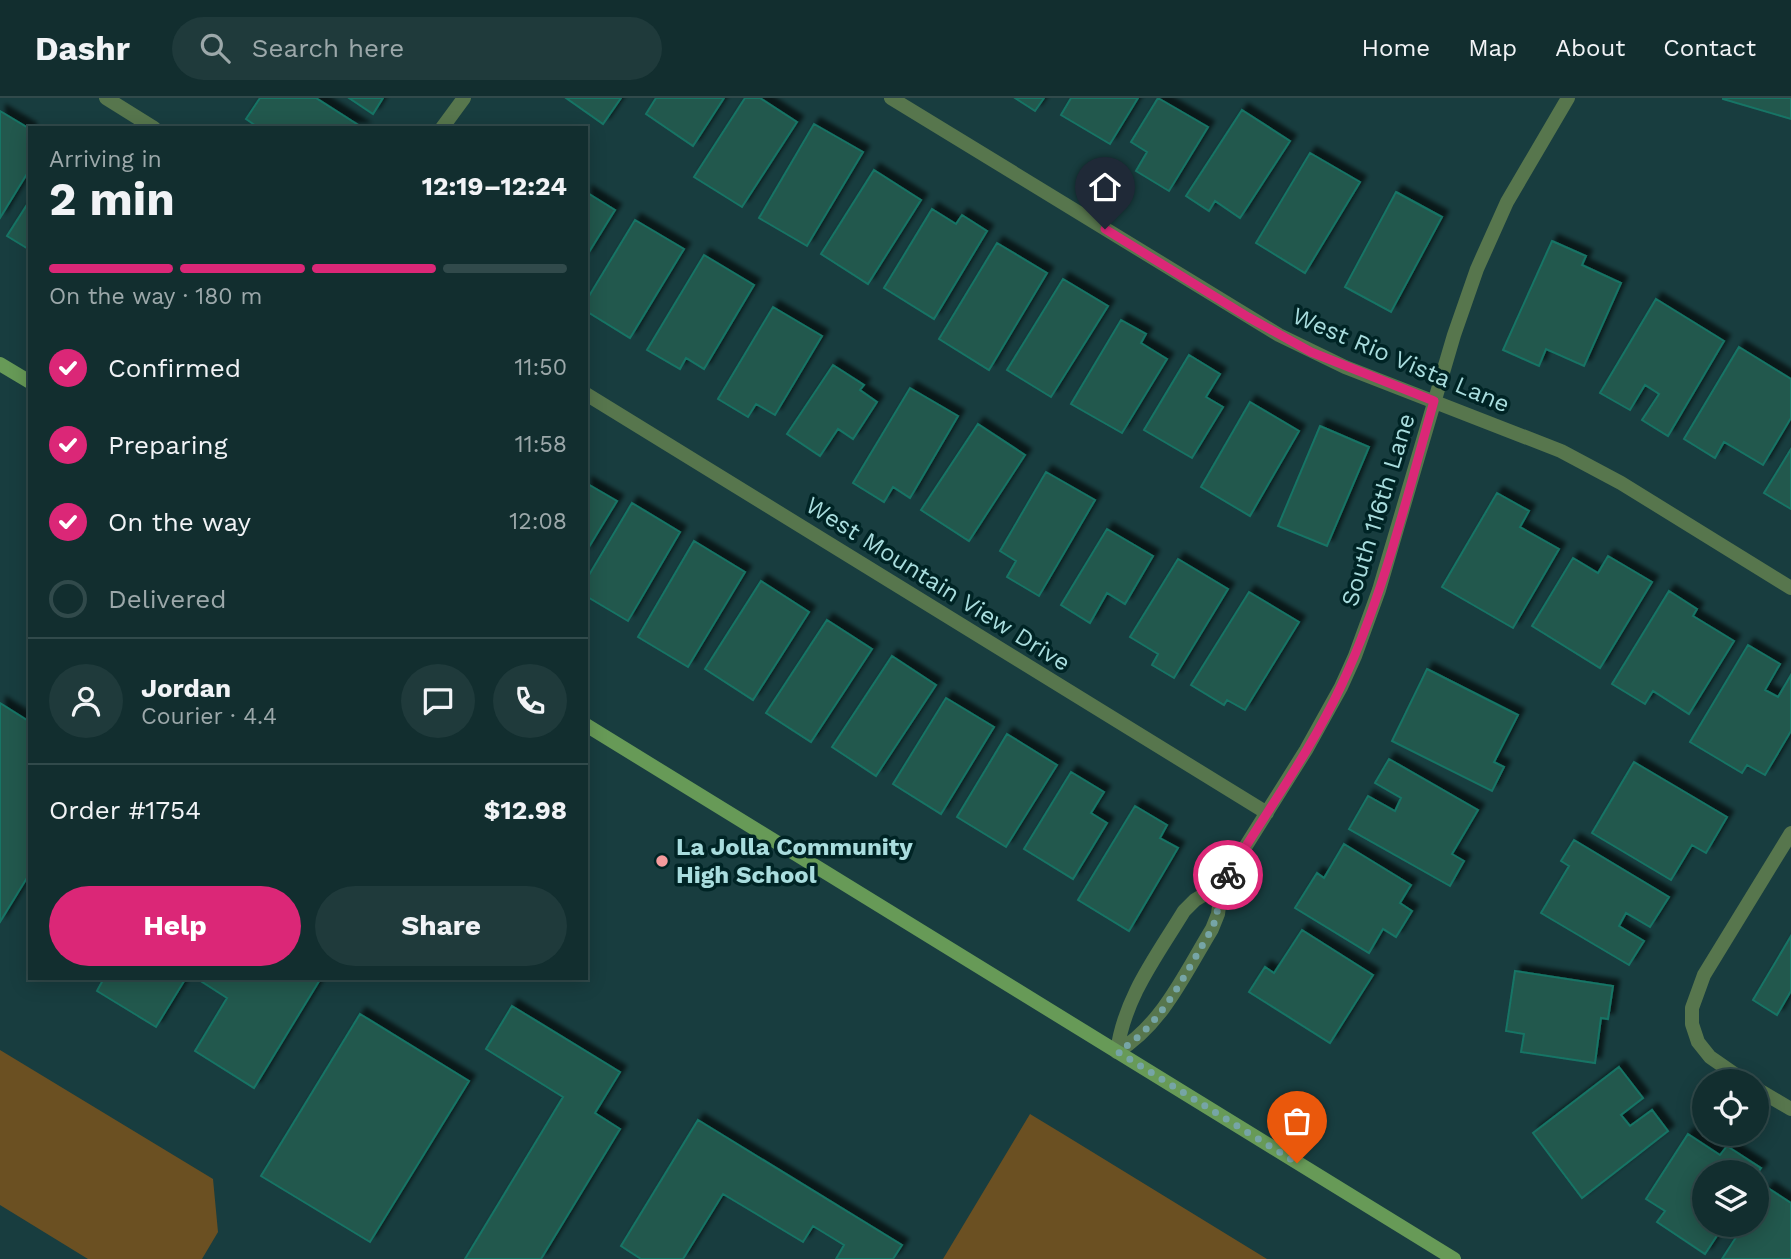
<!DOCTYPE html>
<meta charset="utf-8">
<style>
:root{--surface:#122e2f;--page:#1f3a3b;--text:#f1f3f6;--muted:#9ca8aa;--line:#314a4b;--accent:#db2777}
body{margin:0;font-family:"Work Sans",sans-serif;background:var(--page);color:var(--text);height:100vh;display:flex;flex-direction:column;font-size:26px;white-space:nowrap}
*{box-sizing:border-box;margin:0}
p{font-size:23px;color:var(--muted)}
.icon{flex:none;width:38px;height:38px;fill:none;stroke:currentColor;stroke-width:2;stroke-linecap:round;stroke-linejoin:round}
.map{position:relative;flex:1;overflow:hidden}
.side{position:absolute;left:28px;top:28px;width:560px;height:854px;display:flex;flex-direction:column;background:var(--surface);border-radius:0px;box-shadow:0 4px 18px #0003,0 0 0 2px var(--line)}
.side>*{flex:none}
.fabs{position:absolute;left:1692px;top:971px;display:grid;gap:14px}
.fabs a{display:grid;place-items:center;width:77px;height:77px;border-radius:50%;background:var(--surface);box-shadow:0 4px 18px #0003,0 0 0 2px var(--line);font-size:35px}
.pin{position:absolute;display:grid;place-items:center;width:60px;height:60px;color:#fff;margin:-72px -30px;border-radius:50% 50% 50% 0;rotate:-45deg;box-shadow:0 0 7px #0007}
.pin .icon{rotate:45deg}
.courier{position:absolute;display:grid;place-items:center;width:70px;height:70px;margin:-35px;border:5px solid #db2777;border-radius:50%;background:#fff;color:#222;box-shadow:0 2px 9px #0007}
.overview em{font-style:normal;font-weight:700}
.overview div{display:flex;flex-direction:column-reverse}
.overview{display:flex;align-items:center;justify-content:space-between;height:119px;padding:0 21px}
h1{font-size:46px;font-weight:700;line-height:52px}
.bar{display:grid;grid-template-columns:repeat(4,1fr);gap:10px 7px;align-content:center;height:84px;padding:0 21px}
.bar i{height:9px;border-radius:5px;background:var(--line)}
.bar .current{background:var(--accent)}
.bar p{grid-column:span 4}
.line{display:flex;align-items:center;gap:18px;padding:0 21px;border-top:2px solid var(--line)}
.line div{flex:1}
.round{display:grid;place-items:center;flex:none;width:74px;height:74px;border-radius:37px;background:var(--page)}
ol{padding:0 21px;list-style:none}
li{display:flex;align-items:center;gap:21px;height:77px}
li p{margin-inline-start:auto}
li .icon{padding:7px;border-radius:50%;background:var(--accent);color:#fff;stroke-width:4}
li:last-child{color:var(--muted)}
li i{width:38px;height:38px;border:4px solid var(--line);border-radius:50%}
.button{display:flex;gap:14px;margin-top:auto;padding:14px 21px}
.button a{flex:1;height:80px;border-radius:42px;background:var(--accent);color:#fff;font-size:28px;font-weight:700;line-height:80px;text-align:center}
.button a+a{background:var(--page);color:var(--text)}
header{display:flex;align-items:center;gap:42px;box-sizing:border-box;height:98px;padding:0 35px;background:var(--surface);border-bottom:2px solid var(--line)}
header strong{font-size:33px}
nav{display:flex;gap:38px;margin-inline-start:auto;font-size:24px}
.search{width:490px;height:63px;background:var(--page);display:flex;align-items:center;gap:18px;box-sizing:border-box;padding:0 24px;border-radius:38px;color:var(--muted);font-size:26px}
.map>svg:first-child{display:block}
.green{fill:#6b5022}
.building{fill:#22584e;stroke:#187465;stroke-width:2;filter:url(#shadow)}
.lines{fill:none;stroke-linecap:round;stroke-linejoin:round}
.street{stroke:#57764d;stroke-width:14}
.secondary{stroke:#679a57;stroke-width:14}
.done{stroke:#76a5a6;stroke-width:7;stroke-dasharray:0 12.6}
.route{stroke:#db2777;stroke-width:9}
.poi-dot{fill:#f59b9d;stroke:#002425;stroke-width:2.5}
.labels{text-anchor:middle;dominant-baseline:central;stroke-width:7;stroke-linejoin:round;paint-order:stroke}
.street-label{font-size:24px;fill:#a9ddde;stroke:#002425}
.poi-label{font-size:24px;font-weight:bold;fill:#a9ddde;stroke:#002425;text-anchor:start}
</style>
<header>
<strong>Dashr</strong>
<div class="search"><svg class="icon" aria-label="search" viewBox="0 0 24 24"><circle cx="10" cy="10" r="6"/><path d="M15 15l6 6"/></svg>Search here</div>
<nav><a>Home</a><a>Map</a><a>About</a><a>Contact</a></nav>
</header>
<div class="map">
<svg width="1791" height="1161" viewBox="0 0 1791 1161">
<defs>
<filter id="shadow"><feDropShadow dx="6" dy="-6" stdDeviation="2" flood-color="#0009"/></filter>
</defs>
<rect width="100%" height="100%" fill="#183d3f"/>
<path class="green" d="M0 952 213 1081 218 1134 202 1161H88L0 1107Z
M1030 1016 1063 1036 1267 1161H943Z"/>
<path class="building" d="M260 0H316L363 30H259L246 21Z
M349 0H383L373 16Z
M566 0H621L603 26Z
M656 0H724L693 48 646 16Z
M745 0H760L797 24 742 109 694 79Z
M1015 0H1044L1035 13Z
M1071 0H1138L1110 46 1061 17Z
M1158 0 1208 29 1169 93 1136 73 1147 54 1131 44Z
M1723 0H1791V21L1723 1Z
M1242 12 1290 43 1240 120 1215 103 1209 113 1186 98Z
M0 13 30 31V71L0 120Z
M814 26 863 54 807 148 759 120Z
M1310 55 1360 84 1305 175 1256 145Z
M874 72 921 102 868 186 821 156Z
M586 94 615 112 586 159Z
M1396 94 1442 119 1391 214 1345 189Z
M30 102V152L7 138Z
M932 111 956 126 962 117 987 133 934 221 884 190Z
M635 122 684 151 630 240 586 213V203Z
M1552 143 1586 158 1582 167 1621 185 1584 268 1546 251 1539 268 1503 252Z
M997 145 1047 175 989 272 939 241Z
M704 157 754 187 704 271 686 260 680 271 647 252Z
M1063 181 1108 208 1051 299 1007 272Z
M1656 201 1724 243 1668 338 1642 322 1659 296 1645 287 1630 312 1600 295Z
M773 209 822 238 775 317 756 306 748 319 718 301Z
M1121 222 1146 236 1141 245 1167 261 1122 335 1071 306Z
M1739 249 1791 281V320L1763 367 1724 344 1715 360 1684 341Z
M1189 257 1220 276 1206 299 1223 309 1192 360 1144 332Z
M833 267 864 287 860 292 877 304 853 341 838 331 820 358 787 336Z
M910 290 958 318 910 400 893 389 884 404 853 385Z
M1250 304 1299 333 1250 418 1201 389Z
M978 326 1025 357 969 443 921 412Z
M1320 328 1369 349 1327 448 1278 428Z
M1791 351V411L1764 395Z
M1046 374 1095 402 1039 498 1007 479 1016 463 1000 453Z
M586 385 617 403 586 454Z
M1497 395 1529 413 1520 429 1559 451 1513 530 1442 489Z
M632 405 680 434 628 523 586 498V482Z
M1107 431 1153 458 1125 506 1107 495 1090 525 1061 507Z
M694 443 745 474 688 569 638 539Z
M1608 458 1652 484 1600 570 1532 528 1573 460 1598 475Z
M1178 461 1228 491 1174 580 1152 567 1158 556 1130 539Z
M761 483 809 514 753 602 705 571Z
M1669 493 1697 511 1693 518 1734 543 1689 616 1653 593 1645 606 1612 586Z
M1249 494 1299 524 1245 612 1227 602 1224 607 1191 587Z
M827 522 872 551 811 644 766 615Z
M1748 547 1780 566 1765 592 1778 599 1791 577V633L1765 677 1747 667 1742 675 1690 644Z
M892 558 936 587 876 678 832 649Z
M1427 571 1518 617 1494 664 1504 669 1492 693 1392 643Z
M946 600 994 629 941 716 893 686Z
M0 605 30 624V775L0 824Z
M1007 636 1057 667 1006 749 957 719Z
M1389 661 1478 712 1452 756 1464 763 1450 788 1349 731 1368 698 1395 713 1401 700 1375 685Z
M1634 664 1727 719 1706 755 1692 747 1671 782 1592 735Z
M1071 674 1104 694 1091 715 1107 725 1073 781 1024 751Z
M1135 708 1167 727 1160 740 1178 750 1129 833 1078 802Z
M1574 742 1669 799 1650 829 1626 815 1619 828 1644 843 1629 867 1541 815 1569 768 1561 763Z
M1344 746 1411 787 1400 805 1412 813 1396 839 1383 831 1369 855 1295 810 1317 775 1324 780Z
M1302 832 1373 877 1330 945 1249 894 1265 869 1274 875Z
M1791 838V893L1777 917 1753 902Z
M1515 873 1613 888 1608 921 1601 920 1595 965 1521 954 1524 936 1506 933Z
M104 880H186L156 929 97 893Z
M196 880H321L254 990 195 953 227 900Z
M512 908 620 974 595 1015 620 1031 541 1161H465L563 999 486 951Z
M360 916 469 983 370 1144 261 1078Z
M1619 969 1643 1000 1621 1017 1630 1028 1652 1012 1668 1033 1582 1100 1533 1035Z
M698 1022 902 1147 893 1161H836L844 1147 813 1128 803 1144 723 1096 683 1161H641L621 1148Z
M1688 1036 1720 1057 1727 1048 1761 1070 1757 1076 1704 1074V1127H1724L1705 1156 1657 1124 1665 1113 1646 1101Z
M1768 1090 1791 1105V1161H1722L1744 1127H1757V1107Z"/>
<g class="lines">
<path class="street" d="M106 0 154 30
M891 0 1279 237 1345 269 1561 353 1621 385 1791 490
M442 30 464 0
M586 296 1267 715
M1117 954C1163 926 1185 875 1212 831L1218 816 1222 786 1306 652 1341 589 1355 558 1379 492 1454 237 1477 171 1507 104 1568 0
M1117 954C1124 900 1156 859 1184 813L1195 802 1222 786
M1746 984 1710 959 1698 944 1692 926V910L1704 877 1791 735
M1757 991 1791 1011"/>
<path class="secondary" d="M0 266 30 284
M586 627 1454 1161"/>
</g>
<g class="lines">
<path class="done" d="M1228 777C1219 793 1219 814 1212 831 1185 875 1163 926 1118 954L1297 1065"/>
<path class="route" d="M1105 131 1248 219 1311 254 1434 303C1407 398 1384 496 1342 586 1311 653 1266 714 1228 777"/>
</g>
<circle class="poi-dot" cx="662" cy="763" r="7"/>
<g class="labels">
<g class="street-label">
<text transform="translate(1401 262) rotate(23)">West Rio Vista Lane</text>
<text transform="translate(1378 412) rotate(-73)">South 116th Lane</text>
<text transform="translate(938 486) rotate(32)">West Mountain View Drive</text>
</g>
<g class="poi-label">
<text x="676" y="749">La Jolla Community<tspan x="676" dy="28">High School</tspan></text>
</g>
</g>
</svg>
<div class="fabs">
<a><svg class="icon" aria-label="locate" viewBox="0 0 24 24"><circle cx="12" cy="12" r="6"/><path d="M12 2v4M12 18v4M2 12h4M18 12h4"/></svg></a>
<a><svg class="icon" aria-label="layers" viewBox="0 0 24 24"><path d="M12 4l9 5-9 5-9-5zM3 14l9 5 9-5"/></svg></a>
</div>
<div class="pin" style="left:1297px;top:1065px;background:#ea580c"><svg class="icon" aria-label="bag" viewBox="0 0 24 24"><path d="M5 8h14l-1 12H6zM9 8a3 3 0 0 1 6 0"/></svg></div>
<div class="pin" style="left:1105px;top:131px;background:#1f2937"><svg class="icon" aria-label="home" viewBox="0 0 24 24"><path d="M3 11l9-7 9 7M6 9v11h12V9"/></svg></div>
<div class="courier" style="left:1228px;top:777px"><svg class="icon" aria-label="bike" viewBox="0 0 24 24"><circle cx="6" cy="16" r="4"/><circle cx="18" cy="16" r="4"/><path d="M6 16l4-8h5l3 8M10 8l3 8H6M13 5h3"/></svg></div>
<section class="side">
<div class="overview"><div><h1>2 min</h1><p>Arriving in</p></div><em>12:19–12:24</em></div>
<div class="bar"><i class="current"></i><i class="current"></i><i class="current"></i><i></i><p>On the way · 180 m</p></div>
<ol>
<li><svg class="icon" aria-label="check" viewBox="0 0 24 24"><path d="M5 12l5 5 9-10"/></svg>Confirmed<p>11:50</p></li>
<li><svg class="icon" aria-label="check" viewBox="0 0 24 24"><path d="M5 12l5 5 9-10"/></svg>Preparing<p>11:58</p></li>
<li><svg class="icon" aria-label="check" viewBox="0 0 24 24"><path d="M5 12l5 5 9-10"/></svg>On the way<p>12:08</p></li>
<li><i></i>Delivered</li>
</ol>
<div class="line" style="height:126px"><a class="round"><svg class="icon" aria-label="person" viewBox="0 0 24 24"><circle cx="12" cy="8" r="4"/><path d="M4 21q1-7 8-7t8 7"/></svg></a><div><b>Jordan</b><p>Courier · 4.4</p></div><a class="round"><svg class="icon" aria-label="chat" viewBox="0 0 24 24"><path d="M4 5h16v11H9l-5 4z"/></svg></a><a class="round"><svg class="icon" aria-label="phone" viewBox="0 0 24 24"><path d="M5 4h4l2 5-3 2q2 4 5 5l2-3 5 2v4C11 20 4 13 5 4z"/></svg></a></div>
<div class="line" style="height:91px"><div>Order #1754</div><b>$12.98</b></div>
<div class="button"><a>Help</a><a>Share</a></div>
</section>
</div>
